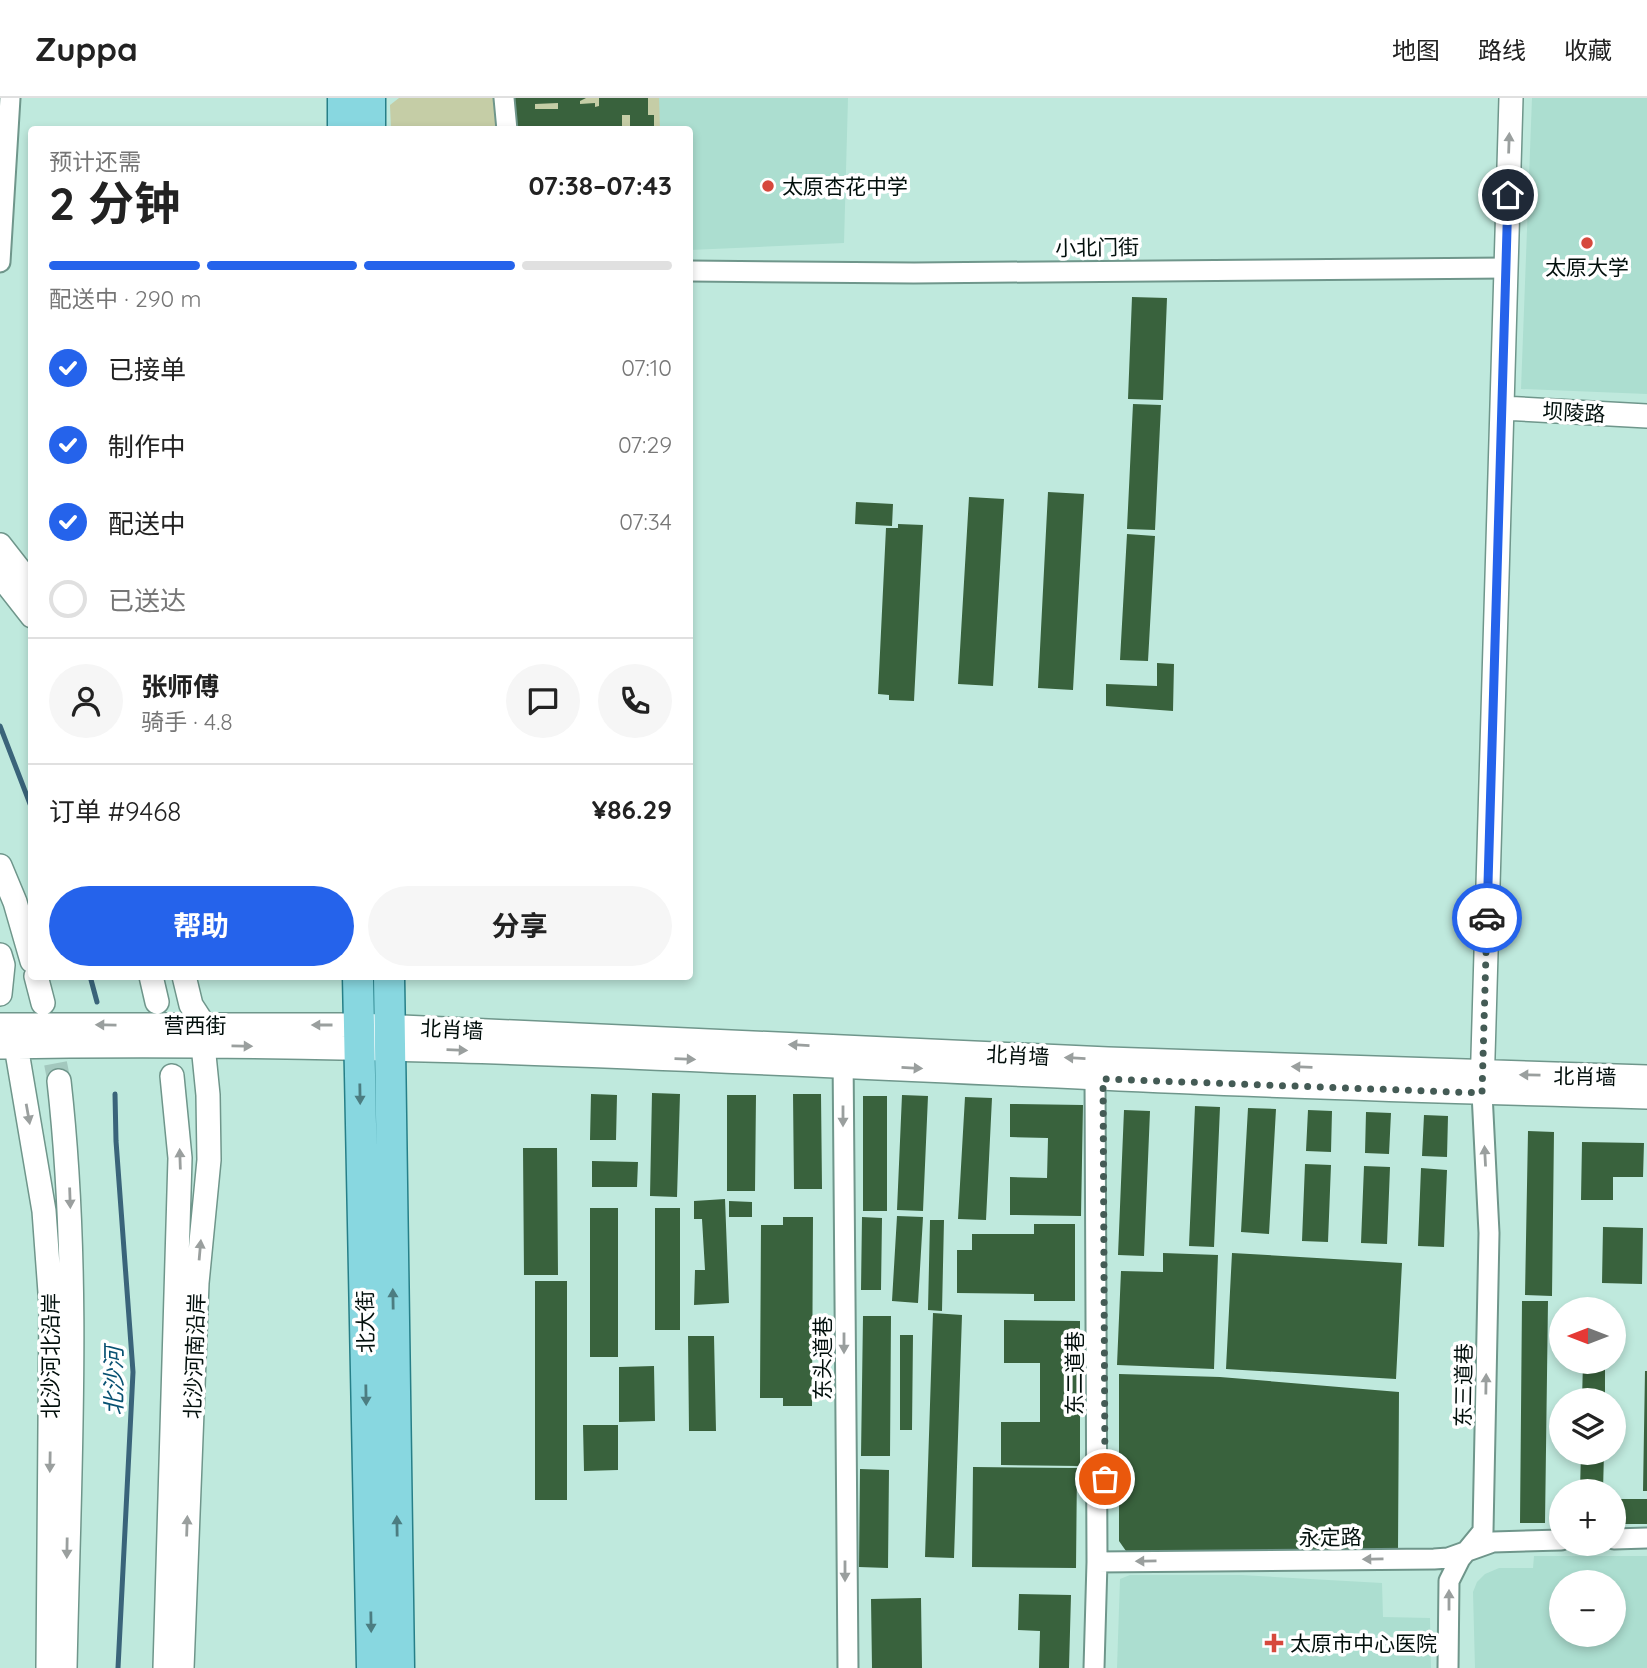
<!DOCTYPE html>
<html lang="zh">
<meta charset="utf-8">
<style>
:root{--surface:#fff;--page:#f6f6f6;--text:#222;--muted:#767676;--line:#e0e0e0;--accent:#2563eb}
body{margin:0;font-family:Quicksand,"Noto Sans SC",sans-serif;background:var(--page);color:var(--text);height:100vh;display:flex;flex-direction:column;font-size:26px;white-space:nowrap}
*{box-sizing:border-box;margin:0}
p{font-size:23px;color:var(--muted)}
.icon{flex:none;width:38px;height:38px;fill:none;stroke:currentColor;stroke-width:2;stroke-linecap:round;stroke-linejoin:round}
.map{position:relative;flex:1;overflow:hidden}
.details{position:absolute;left:28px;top:28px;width:665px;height:854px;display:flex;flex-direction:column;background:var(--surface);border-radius:7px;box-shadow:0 4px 10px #0003}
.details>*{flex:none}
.needle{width:46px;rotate:270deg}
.fabs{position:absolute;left:1549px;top:1199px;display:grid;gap:14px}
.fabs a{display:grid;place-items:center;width:77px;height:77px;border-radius:50%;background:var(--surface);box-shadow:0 4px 10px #0003;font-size:35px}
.pin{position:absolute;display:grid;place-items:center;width:60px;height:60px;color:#fff;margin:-30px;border:4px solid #fff;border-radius:50%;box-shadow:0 2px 7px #0007}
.courier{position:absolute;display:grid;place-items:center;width:70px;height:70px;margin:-35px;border:5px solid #2563eb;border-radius:50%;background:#fff;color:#222;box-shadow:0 2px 9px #0007}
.summary em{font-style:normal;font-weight:700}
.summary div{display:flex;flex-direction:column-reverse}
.summary{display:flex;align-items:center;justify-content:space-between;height:119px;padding:0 21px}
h1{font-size:46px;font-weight:700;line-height:52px}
.bar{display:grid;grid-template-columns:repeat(4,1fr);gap:10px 7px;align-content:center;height:84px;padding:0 21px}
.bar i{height:9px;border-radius:5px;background:var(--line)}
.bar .on{background:var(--accent)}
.bar p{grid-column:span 4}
.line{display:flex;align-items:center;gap:18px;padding:0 21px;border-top:2px solid var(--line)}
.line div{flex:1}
.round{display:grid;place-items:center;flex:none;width:74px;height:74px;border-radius:37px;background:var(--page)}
ol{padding:0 21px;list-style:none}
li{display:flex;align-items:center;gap:21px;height:77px}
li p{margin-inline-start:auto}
li .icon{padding:7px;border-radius:50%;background:var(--accent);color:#fff;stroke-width:4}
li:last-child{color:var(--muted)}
li i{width:38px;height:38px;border:4px solid var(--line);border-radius:50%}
.primary-button{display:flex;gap:14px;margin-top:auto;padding:14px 21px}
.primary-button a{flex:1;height:80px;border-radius:42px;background:var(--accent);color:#fff;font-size:28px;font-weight:700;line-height:80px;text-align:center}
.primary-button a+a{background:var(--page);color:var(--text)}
header{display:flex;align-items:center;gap:42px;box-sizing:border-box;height:98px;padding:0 35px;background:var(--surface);border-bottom:2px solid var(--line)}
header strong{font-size:33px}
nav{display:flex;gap:38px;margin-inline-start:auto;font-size:24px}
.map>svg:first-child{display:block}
.built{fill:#acded0;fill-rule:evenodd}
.green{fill:#c5cda6}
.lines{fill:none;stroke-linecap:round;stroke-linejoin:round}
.stream{stroke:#3a647a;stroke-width:5}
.building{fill:#39623d;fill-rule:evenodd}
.tertiary-tunnel{stroke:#a3c8be;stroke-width:23;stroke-dasharray:23 11;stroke-linecap:butt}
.minor-casing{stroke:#6f968b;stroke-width:23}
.tertiary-casing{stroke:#6f968b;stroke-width:26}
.primary-casing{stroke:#267f88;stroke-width:33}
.minor{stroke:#fff;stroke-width:19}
.tertiary{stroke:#fff;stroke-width:23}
.primary{stroke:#88d7e0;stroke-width:30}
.oneway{fill:#9a9f9e}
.oneway2{fill:#4c7d81}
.done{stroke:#445b55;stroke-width:7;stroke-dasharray:0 12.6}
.route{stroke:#2563eb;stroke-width:9}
.poi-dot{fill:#d6483c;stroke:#fff;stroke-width:2.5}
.labels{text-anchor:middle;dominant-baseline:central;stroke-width:7;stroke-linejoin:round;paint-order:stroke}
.poi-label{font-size:21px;fill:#020f0c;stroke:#fff;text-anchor:start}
.street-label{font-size:21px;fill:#020f0c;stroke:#fff}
.water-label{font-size:23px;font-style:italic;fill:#085172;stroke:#fff}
</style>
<header>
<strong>Zuppa</strong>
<nav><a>地图</a><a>路线</a><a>收藏</a></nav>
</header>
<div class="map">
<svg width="1647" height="1570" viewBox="0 0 1647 1570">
<rect width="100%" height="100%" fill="#bfe9dd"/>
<path class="built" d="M658 0H848L844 145 690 152V32L659 31Z
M1532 0H1647V296L1521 291Z
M1534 1458H1647V1570H1475L1473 1494 1477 1484 1485 1476 1499 1470H1533ZM1561 1484H1614V1536H1561Z
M1130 1477H1241L1382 1485 1383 1519 1430 1520 1431 1570H1117L1120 1481Z"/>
<path class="green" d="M399 0H659L660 31H391L390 7Z"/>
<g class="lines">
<path class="stream" d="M0 628 32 711
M90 878 97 904
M115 996 116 1043 133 1274 118 1570"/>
</g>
<path class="building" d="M509 0H586L580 3V6L595 5V9L599 8V0H648V17H654V32H630V17H622V32H516ZM558 5V11H535V6Z
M28 67H32V190H29Z
M1132 199 1167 200 1163 302 1128 301Z
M1133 306 1161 307 1155 432 1127 431Z
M1048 394 1084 396 1073 592 1038 590Z
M969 399 1004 401 993 588 958 586Z
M856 404 893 406 892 428 855 426Z
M898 426 923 427 914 603 889 602V597L878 596 886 430H898Z
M1127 436 1155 438 1148 563 1120 562Z
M1157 565 1174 566 1173 613 1106 608V586L1157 588Z
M652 995 680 996 677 1099 650 1098Z
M591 996 617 997 616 1042H590Z
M793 996H821L822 1091H794Z
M727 997H756L755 1093H727Z
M902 997 928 998 923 1113 897 1112Z
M863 998H887V1113H863Z
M965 999 992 1000 986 1122 958 1121Z
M1010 1006 1083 1007 1081 1118 1010 1117V1079L1047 1080 1048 1040 1010 1039Z
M1195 1008 1220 1009 1214 1149 1189 1148Z
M1248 1010 1276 1011 1269 1136 1241 1134Z
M1124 1012 1150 1013 1144 1158 1118 1157Z
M1308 1012 1332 1013 1331 1054 1306 1053Z
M1366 1014 1391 1015 1389 1056 1365 1055Z
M1424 1017 1448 1018 1447 1059 1422 1058Z
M1528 1033 1554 1034 1552 1198 1525 1197Z
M1582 1044 1644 1045 1643 1079H1613V1102H1581Z
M523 1050H557L558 1177H524Z
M592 1063 638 1064 637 1089H592Z
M1305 1066 1331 1067 1328 1144 1302 1143Z
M1364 1068 1390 1069 1387 1146 1361 1145Z
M1421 1070 1447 1072 1444 1149 1418 1148Z
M725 1101 729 1205 694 1207 695 1172H705L702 1121H694V1103Z
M729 1103 752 1104V1119H729Z
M590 1110H618V1259H590Z
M655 1110H680V1232H655Z
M897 1118 923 1119 918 1205 892 1203Z
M783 1119H813L812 1308H783V1300H760L761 1127H783Z
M862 1119 882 1120 881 1192H861Z
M930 1122H944L942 1213 928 1212Z
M1034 1126H1075V1203H1034V1196L957 1195V1152H972V1136H1034Z
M1603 1129 1643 1130 1642 1186 1602 1185Z
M1163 1155 1218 1157 1214 1271 1117 1267 1121 1173 1163 1174Z
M1232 1155 1402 1165 1396 1281 1226 1271Z
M535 1183H567V1402H535Z
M1522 1203H1548L1545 1425H1520Z
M933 1215 962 1217 954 1460 925 1459Z
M863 1218H891L890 1358H861Z
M1004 1222 1080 1223V1368L1001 1367V1324H1040V1265H1004Z
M900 1237H913L912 1332H900Z
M688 1238H714L716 1333H689Z
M1583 1264H1605V1302H1582Z
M654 1268 655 1323 619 1324V1269Z
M1645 1273H1647V1393H1643Z
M1119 1276 1220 1279 1399 1294 1398 1452 1126 1453 1119 1443Z
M583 1327H618V1372L584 1373Z
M1581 1354H1604L1603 1393 1580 1392Z
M973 1369 1077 1370 1076 1470 972 1469Z
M860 1371 889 1372 888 1470 859 1469Z
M1614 1401H1647V1426H1614Z
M1019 1496 1071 1497 1069 1570H1039L1040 1533 1018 1532Z
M921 1500 922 1570H872L871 1501Z"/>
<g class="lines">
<path class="tertiary-tunnel" d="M49 932 59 983"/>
<defs>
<path id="minor" d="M504 0 507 32
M0 164 10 0
M690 173 914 175 1506 170
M843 954 848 1570
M1614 1441 1647 1440
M1097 1464 1434 1461 1448 1460 1493 1444 1561 1442
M1094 1570 1097 1464 1095 980
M1448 1570 1449 1483 1460 1461 1483 1433 1489 1135 1482 995"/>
<path id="tertiary" d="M1502 310 1647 318
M0 447 32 488
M0 477 32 518
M0 768 15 804 32 863
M0 857 3 867 0 896
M36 878 43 905
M151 878 157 904
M184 878 191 907 204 927
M0 927H358L1108 961 1647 979
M16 948 44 1113 51 1208 48 1570
M0 949C367 942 734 964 1101 980 1283 989 1465 994 1647 999
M59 983C81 1178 69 1374 65 1570
M1482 992 1511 0
M165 1570 180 1060 172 978
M182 1570 197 1185 209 1062 208 997 203 947"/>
<path id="primary" d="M343 0V32
M370 0V32
M358 878 372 1570
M389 878 399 1570"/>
</defs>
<use href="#minor" class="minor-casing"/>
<use href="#tertiary" class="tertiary-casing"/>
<use href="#primary" class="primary-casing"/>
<use href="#minor" class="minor"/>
<use href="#tertiary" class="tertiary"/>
<use href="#primary" class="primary"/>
</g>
<defs><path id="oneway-solid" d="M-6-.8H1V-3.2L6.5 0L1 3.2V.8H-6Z" transform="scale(1.75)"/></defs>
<g class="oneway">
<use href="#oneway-solid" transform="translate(1509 45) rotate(-88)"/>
<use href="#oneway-solid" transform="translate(106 927) rotate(-179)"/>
<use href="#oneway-solid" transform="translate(322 927) rotate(180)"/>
<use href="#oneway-solid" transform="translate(799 947) rotate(-177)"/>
<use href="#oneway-solid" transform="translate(242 948) rotate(1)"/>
<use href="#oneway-solid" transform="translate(457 952) rotate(2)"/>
<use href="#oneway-solid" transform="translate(1075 960) rotate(-177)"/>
<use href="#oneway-solid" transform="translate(685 961) rotate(2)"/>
<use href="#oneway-solid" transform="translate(1302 969) rotate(-178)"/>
<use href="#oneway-solid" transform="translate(912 970) rotate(3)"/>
<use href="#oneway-solid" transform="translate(1530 977) rotate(-179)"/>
<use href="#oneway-solid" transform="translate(28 1016) rotate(80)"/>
<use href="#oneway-solid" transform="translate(843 1018) rotate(90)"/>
<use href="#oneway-solid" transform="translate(1485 1058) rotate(-93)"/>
<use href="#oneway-solid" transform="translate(180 1061) rotate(-92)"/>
<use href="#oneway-solid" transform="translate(70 1100) rotate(88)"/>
<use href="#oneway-solid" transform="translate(200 1152) rotate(-85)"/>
<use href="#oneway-solid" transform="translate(844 1245) rotate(90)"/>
<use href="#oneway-solid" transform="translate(1486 1286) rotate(-89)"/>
<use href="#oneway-solid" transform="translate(50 1364) rotate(91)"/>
<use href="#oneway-solid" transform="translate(187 1428) rotate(-88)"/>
<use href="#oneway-solid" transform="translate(67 1450) rotate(91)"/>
<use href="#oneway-solid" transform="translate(1373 1461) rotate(179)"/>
<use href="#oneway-solid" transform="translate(1146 1463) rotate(179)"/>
<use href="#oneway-solid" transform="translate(845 1473) rotate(90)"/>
<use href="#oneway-solid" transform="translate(1449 1502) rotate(-90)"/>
</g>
<g class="oneway2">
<use href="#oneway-solid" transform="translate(360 996) rotate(89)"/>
<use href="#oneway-solid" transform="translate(393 1201) rotate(-91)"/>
<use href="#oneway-solid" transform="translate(366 1297) rotate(89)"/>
<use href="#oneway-solid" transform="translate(397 1428) rotate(-91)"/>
<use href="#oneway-solid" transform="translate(371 1524) rotate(89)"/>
</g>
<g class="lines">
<path class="done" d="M1105 1381 1103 981 1482 995 1487 820"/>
<path class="route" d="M1487 820 1508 97"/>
</g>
<g class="poi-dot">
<circle cx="768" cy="88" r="7"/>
<circle cx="1587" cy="145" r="7"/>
<path d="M1270.5 1534.5h7v7h7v7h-7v7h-7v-7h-7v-7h7z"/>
</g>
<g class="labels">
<g class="poi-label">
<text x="782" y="88">太原杏花中学</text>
<text x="1587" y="169" text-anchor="middle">太原大学</text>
<text x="1290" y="1545">太原市中心医院</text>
</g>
<g class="street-label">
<text transform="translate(1097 149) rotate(-1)">小北门街</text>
<text transform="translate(1574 314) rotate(3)">坝陵路</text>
<text x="195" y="927">营西街</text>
<text transform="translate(452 931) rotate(3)">北肖墙</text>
<text transform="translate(1018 957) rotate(3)">北肖墙</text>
<text transform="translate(1585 978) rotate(1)">北肖墙</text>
<text transform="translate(365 1224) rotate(-91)">北大街</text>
<text transform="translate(50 1258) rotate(-90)">北沙河北沿岸</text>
<text transform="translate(194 1258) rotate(-88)">北沙河南沿岸</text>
<text transform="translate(822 1260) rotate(-90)">东头道巷</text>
<text transform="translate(1074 1275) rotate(-90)">东二道巷</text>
<text transform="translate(1463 1287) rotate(-89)">东三道巷</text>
<text transform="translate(1330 1439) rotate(-1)">永定路</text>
</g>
<g class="water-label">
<text transform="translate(113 1283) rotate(-90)">北沙河</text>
</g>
</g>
</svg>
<div class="fabs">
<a><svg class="needle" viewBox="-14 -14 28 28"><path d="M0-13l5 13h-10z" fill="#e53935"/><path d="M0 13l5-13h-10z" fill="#767676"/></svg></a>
<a><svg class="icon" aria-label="layers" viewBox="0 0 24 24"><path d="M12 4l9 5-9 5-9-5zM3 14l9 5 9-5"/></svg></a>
<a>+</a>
<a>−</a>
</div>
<div class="pin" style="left:1105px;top:1381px;background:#ea580c"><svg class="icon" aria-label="bag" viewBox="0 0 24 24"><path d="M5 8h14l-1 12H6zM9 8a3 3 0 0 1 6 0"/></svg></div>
<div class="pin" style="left:1508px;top:97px;background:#1f2937"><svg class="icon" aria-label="home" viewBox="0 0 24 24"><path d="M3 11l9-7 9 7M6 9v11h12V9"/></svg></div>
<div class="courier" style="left:1487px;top:820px"><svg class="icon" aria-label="car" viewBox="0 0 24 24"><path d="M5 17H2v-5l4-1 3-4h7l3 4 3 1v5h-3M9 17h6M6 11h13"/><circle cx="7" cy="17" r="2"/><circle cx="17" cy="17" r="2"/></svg></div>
<section class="details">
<div class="summary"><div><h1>2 分钟</h1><p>预计还需</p></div><em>07:38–07:43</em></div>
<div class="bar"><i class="on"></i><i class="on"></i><i class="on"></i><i></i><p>配送中 · 290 m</p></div>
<ol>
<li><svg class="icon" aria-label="check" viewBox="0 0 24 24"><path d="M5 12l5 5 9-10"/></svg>已接单<p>07:10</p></li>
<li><svg class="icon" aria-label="check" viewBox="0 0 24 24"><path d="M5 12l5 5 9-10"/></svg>制作中<p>07:29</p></li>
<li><svg class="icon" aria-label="check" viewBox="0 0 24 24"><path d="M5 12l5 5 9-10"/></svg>配送中<p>07:34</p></li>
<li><i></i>已送达</li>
</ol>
<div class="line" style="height:126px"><a class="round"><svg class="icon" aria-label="person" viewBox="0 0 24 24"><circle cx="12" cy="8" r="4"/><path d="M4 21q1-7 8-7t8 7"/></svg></a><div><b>张师傅</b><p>骑手 · 4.8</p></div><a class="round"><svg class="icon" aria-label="chat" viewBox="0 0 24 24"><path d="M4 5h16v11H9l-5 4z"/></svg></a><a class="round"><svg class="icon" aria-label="phone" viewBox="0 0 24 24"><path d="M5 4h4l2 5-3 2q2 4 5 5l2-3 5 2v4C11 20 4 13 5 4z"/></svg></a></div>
<div class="line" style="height:91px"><div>订单 #9468</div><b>¥86.29</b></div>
<div class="primary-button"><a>帮助</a><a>分享</a></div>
</section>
</div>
